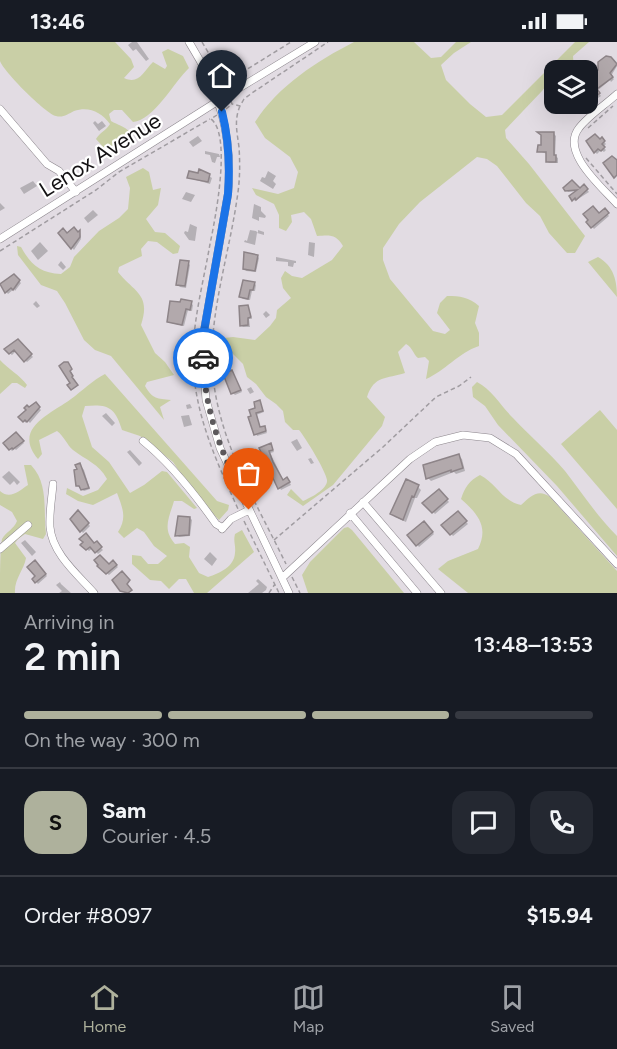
<!DOCTYPE html>
<meta charset="utf-8">
<style>
:root{--surface:#171b24;--page:#242831;--text:#f1f3f6;--muted:#9ea1a6;--line:#363941;--accent:#aeb19c}
body{margin:0;font-family:Figtree,sans-serif;background:var(--page);color:var(--text);height:100vh;display:flex;flex-direction:column;font-size:22px;white-space:nowrap}
*{box-sizing:border-box;margin:0}
p{font-size:20px;color:var(--muted)}
.icon{flex:none;width:33px;height:33px;fill:none;stroke:currentColor;stroke-width:2;stroke-linecap:round;stroke-linejoin:round}
.map{position:relative;height:551px;overflow:hidden}
.drawer{display:flex;flex-direction:column;background:var(--surface);flex:1}
.drawer>*{flex:none}
.fabs{position:absolute;left:544px;top:18px;display:grid;gap:12px}
.fabs a{display:grid;place-items:center;width:54px;height:54px;border-radius:12px;background:var(--surface);box-shadow:0 6px 24px #0002;font-size:30px}
.pin{position:absolute;display:grid;place-items:center;width:51px;height:51px;color:#fff;margin:-62px -26px;border-radius:50% 50% 50% 0;rotate:-45deg;box-shadow:0 0 6px #0007}
.pin .icon{rotate:45deg}
.courier{position:absolute;display:grid;place-items:center;width:60px;height:60px;margin:-30px;border:4px solid #1a73e8;border-radius:50%;background:#fff;color:#222;box-shadow:0 2px 8px #0007}
.overview em{font-style:normal;font-weight:600}
.overview div{display:flex;flex-direction:column-reverse}
.overview{display:flex;align-items:center;justify-content:space-between;height:102px;padding:0 24px}
h1{font-size:39px;font-weight:600;line-height:45px}
.bar{display:grid;grid-template-columns:repeat(4,1fr);gap:9px 6px;align-content:center;height:72px;padding:0 24px}
.bar i{height:8px;border-radius:4px;background:var(--line)}
.bar .active{background:var(--accent)}
.bar p{grid-column:span 4}
.line{display:flex;align-items:center;gap:15px;padding:0 24px;border-top:2px solid var(--line)}
.line div{flex:1}
.round{display:grid;place-items:center;flex:none;width:63px;height:63px;border-radius:18px;background:var(--page)}
.status{display:flex;justify-content:space-between;align-items:center;height:42px;padding:0 30px;background:var(--surface);direction:ltr}
.status svg{height:16px;fill:currentColor}
.tab-bar{display:flex;justify-content:space-around;align-items:center;height:84px;border-top:2px solid var(--line);background:var(--surface);font-size:16px;color:var(--muted)}
.tab-bar a{display:grid;justify-items:center;gap:3px}
.tab-bar .active{color:var(--accent)}
.map>svg:first-child{display:block}
.green{fill:#c9cfa6}
.shadow{fill:#0003}
.building{fill:#b2a9ac;stroke:#8d8488;stroke-width:1.5}
.lines{fill:none;stroke-linecap:round;stroke-linejoin:round}
.minor-casing{stroke:#8b858c;stroke-width:8}
.path{stroke:#a09ca1;stroke-width:1.5;stroke-dasharray:4.5 3;stroke-linecap:butt}
.minor{stroke:#fff;stroke-width:7}
.done{stroke:#5c595c;stroke-width:6;stroke-dasharray:0 10.8}
.route{stroke:#1a73e8;stroke-width:8}
.labels{text-anchor:middle;dominant-baseline:central;stroke-width:4.5;stroke-linejoin:round;paint-order:stroke}
.street-label{font-size:22px;fill:#141214;stroke:#fff}
</style>
<div class="status"><b>13:46</b><svg viewBox="0 0 49 12"><path d="M0 12V9h3v3zM5 12V6h3v6zM10 12V3h3v9zM15 12V0h3v12zM26 1h20v11H26zM47 4h2v5h-2z"/></svg></div>
<div class="map">
<svg width="617" height="551" viewBox="0 0 617 551">
<rect width="100%" height="100%" fill="#e2dce3"/>
<path class="green" d="M0 0H115L131 17 134 25 124 36C139 43 143 30 153 20L165 27 167 24 162 10 168 7 183 14 189 26C174 40 154 78 133 80L122 68H114L109 72 111 79C118 83 124 84 130 90L110 106 105 107 96 97C100 90 106 89 110 82 101 70 89 64 74 69 68 72 63 76 56 74 46 72 3 29 0 19 0 14 0 5 0 0Z
M354 0H414L431 16 441 15 456 0H471L454 11 441 23 446 38 470 62 486 75 502 73 575 0H589L573 14 574 28H555V32L542 49 505 88 506 96 529 122 585 194 575 211H567L549 191 540 174 526 161 497 124 487 117 477 115 420 160 399 182 383 206V218L390 237 433 289 445 292 450 288 437 271 440 261 447 254C460 254 469 255 479 264L475 281 479 291V304C458 311 445 329 426 337L429 319 425 315 418 316C413 312 413 306 406 302L398 310 405 331C387 337 374 333 367 355L385 375 382 384 333 443 303 464 287 453 291 447 303 459C310 456 328 447 327 438 326 429 305 395 299 388H293L285 380 283 369 276 362 266 355 256 342 247 335 243 322 221 300 224 296 233 295 255 298 270 284 276 276 277 268 291 256 283 246 281 236 285 229 292 234 302 236 332 218 343 204C336 192 330 193 317 194L311 177 304 170 291 173 292 180 286 189 279 186V173L274 162 256 153 252 146 278 152 294 146 298 130 290 115 265 96 255 80C278 44 317 19 354 0Z
M143 126 149 130 153 148 161 146 158 163 146 177 155 190 165 191 180 204 178 211 173 212 157 200 148 199 141 207 142 214 119 225 118 230C135 251 151 252 141 283L155 311 165 320 174 333 147 340 145 344C153 358 157 356 171 358L160 365 164 378 111 314 95 308 84 298 65 261 57 249 41 243 18 213 17 204 21 205C31 223 40 231 61 232L70 225 74 215 99 189 119 176 128 167 130 146 126 135Z
M598 215C614 224 617 239 617 255L588 220Z
M0 318C8 327 20 333 27 343L25 346 17 341H12L0 352Z
M105 332 217 459 229 463 228 468 219 478 197 455 173 420 140 394 122 388C115 365 108 362 85 364L82 374 92 405 109 420 130 451 144 443 162 429 167 430 197 466 194 467 182 459H174C169 476 162 487 175 502L184 501 190 505 189 515 199 531 208 535C220 531 234 525 235 511 236 504 233 499 235 492L242 488 254 510 207 551H194L186 537H179L169 547 161 539 150 538 132 522V513L141 514 148 522H158L167 514 154 504 144 490 137 486 124 496 118 490C127 476 123 467 117 451L93 463 78 459 66 452 67 446 83 454 98 448 107 437C99 422 86 418 73 408 67 403 64 394 57 389L39 398 42 412 38 417C12 386 51 372 71 357 82 349 93 338 105 332Z
M477 340C492 348 501 364 513 376 530 394 549 410 565 429 582 451 597 474 617 494V514L557 444 498 383 485 364 473 355 472 345Z
M600 368 617 388V467L561 402Z
M24 423H31C49 442 43 468 46 492L43 497 25 492 18 497 15 501 26 516C24 528 14 537 15 551H0C0 538 0 507 2 497 6 490 14 487 17 479L12 470 0 463V449C10 458 19 449 28 443Z
M480 433C497 442 502 459 521 463 530 455 538 446 550 455L617 529V551H468L438 527 448 519 478 507C489 485 478 472 461 457 465 445 469 439 480 433Z
M348 485 352 488 404 551H308L302 533 310 520 344 486Z"/>
<path class="shadow" d="M132 0H137L149 17 146 19 136 7 133 9 128 3Z
M610 16 617 24 611 34 614 37 611 40 610 38 597 49 601 54 598 56 588 44V41Z
M567 62H581L583 63 575 71Z
M95 79 98 82 102 79 106 84 99 89 93 81Z
M554 92 556 94 555 114 558 116V121H549L547 119V112L539 109Z
M198 94 202 99 193 105 189 100Z
M602 98 606 102 603 105 606 108 604 110 601 108 597 112 595 110Z
M205 109 219 112 220 115H217L215 121 212 120 210 113 205 112Z
M268 129 276 134 273 139 276 142 273 147 260 139 262 135 265 136Z
M209 134 212 136 210 142 189 136Z
M33 139 37 144 24 152 20 146Z
M584 144 589 150 575 159 571 155 577 149 568 150 565 146 580 148Z
M186 150 195 153 191 160 182 157Z
M0 161 5 166 0 169Z
M254 162 261 165V169L266 174 265 176 259 175V179L252 176Z
M93 168 98 173 88 181 84 176Z
M604 168 609 174 594 187 588 180Z
M190 182 197 185 195 199 189 198 184 191 185 189 188 190Z
M250 188 256 189 258 191V188L264 190V193L257 191 255 203 244 200 245 198 247 199Z
M80 190 81 197 74 208 60 192 67 193Z
M40 200 48 209 38 218 31 209Z
M309 200 315 201 314 215 308 213Z
M257 214 259 216 256 230 246 229 244 226Z
M276 215 296 219V221H294L293 225 288 224V220L276 219Z
M61 219 66 225 63 228 58 223Z
M188 221 190 223 186 246 180 245 178 243Z
M14 234 21 241 15 249 14 247 8 252 1 243Z
M254 241 256 243 255 249H252L250 258 243 257 241 255Z
M36 259 40 264 37 266 33 262Z
M181 261H191L193 263 192 269 188 268 184 284 171 281 169 279Z
M247 265 252 277H249L250 285H243L241 283Z
M266 269 270 273 266 276 263 272Z
M18 299 33 315 27 320 16 309 12 313 6 308Z
M184 326H191L192 333H185Z
M232 330 242 350 235 353 233 351Z
M251 345 254 350 250 352 247 347Z
M35 362 41 368 30 381 28 379 26 381 20 375Z
M190 362 192 366 187 367 186 363Z
M261 362 264 370 256 373 261 387 264 386 267 391 257 394 250 376Z
M106 371 115 381 112 384 102 374Z
M189 373 192 383 184 385 181 374Z
M16 392 24 401 16 408 15 407 12 409 5 401Z
M297 397 302 406 297 409 291 400Z
M270 403 274 410 270 411 284 439H289L291 443 281 448 261 407Z
M130 408 142 421 139 424 127 410Z
M459 414 462 417 465 429 456 432 454 430 431 439 428 436Z
M311 416 314 421 311 422 308 417Z
M80 423 84 428 90 447 84 449 78 444Z
M9 429 20 440 17 443 14 439 10 443 2 435Z
M418 445 421 448 417 456H415L406 480 395 475 392 472Z
M439 449 449 460 435 472 425 461Z
M78 471 90 484 83 491 72 477Z
M458 471 468 482 453 494 443 483Z
M190 476 192 478 190 494 179 495 177 493Z
M424 481 434 492 419 505 410 493Z
M25 498 36 510 32 514 21 501Z
M96 501 103 508 98 512 93 506 89 509 82 503H94Z
M210 510 217 517 212 524 204 517Z
M35 520 47 534 38 542 34 537 38 534Z
M113 520 118 525 109 533 99 524H109Z
M258 537 267 545 266 548 262 551H248L259 542 256 539Z
M60 540 61 542 71 551H59L62 549 56 543Z"/>
<path class="building" d="M606 14 611 15 617 22 610 31 613 35 597 47 600 51 595 55 588 46V38L598 28V20Z
M537 90H554V113H556V120H546V110H537L538 103H541V93Z
M595 92 600 97 602 95 605 99 602 102 605 105 601 109 598 107 594 111 586 99Z
M612 114 617 118V133L614 136 603 121Z
M199 127 210 132 208 140 187 136 189 129 198 131Z
M572 138 580 146 584 142 588 147 576 158 575 156 572 159 569 154 577 148 565 149 563 146Z
M593 164 599 171 605 166 609 171 591 186 586 180 588 178 583 172Z
M74 185 78 190 80 188V195L71 207 58 191 63 186 67 191Z
M244 210 258 213 255 229 243 227Z
M180 218 189 219 185 244 176 243Z
M14 232 20 238 13 248 11 246 5 251 0 242Z
M243 238 255 240 253 248H250L248 257 239 255Z
M181 257 192 259 190 268 186 267 182 283 167 280 170 259 180 260Z
M248 263 251 275 248 276V283L240 284 239 264Z
M18 297 32 312 24 320 14 308 9 312 4 307Z
M64 320H68L72 327 70 329 73 334 72 335 78 343 71 348 67 343 70 341 59 324Z
M232 328 241 348 231 352 223 332Z
M260 358 263 369 256 371 260 385 265 384 266 389 254 393 248 375 251 374 249 368 255 366 254 360Z
M36 360 40 365 27 380 25 378 23 380 18 375 26 368 24 366 27 363 29 365Z
M16 390 24 399 13 407 12 406 9 408 3 401Z
M271 401 273 408 269 409 273 420 283 438 287 435 290 440 278 447 259 406Z
M459 412 463 426 451 430V428L426 437 423 423Z
M80 421 89 446 81 448 79 444H76L74 428 77 427 75 423Z
M406 437 419 443 414 455 412 454 403 478 390 472Z
M439 447 448 457 432 471 422 461Z
M78 468 89 481 80 490 70 477Z
M458 469 467 479 450 493 441 483Z
M178 474 190 475 189 493 175 494Z
M424 479 433 490 416 504 407 493Z
M86 491 94 501 97 499 102 505 95 511 90 505 86 508 80 503 83 500 79 497Z
M100 513 109 522 113 518 117 523 106 532 97 524 98 523 94 518Z
M35 518 46 532 35 541 32 537 35 534 27 525Z
M122 529 130 538 127 542 132 548 128 551 120 549 112 538Z"/>
<g class="lines">
<defs>
<path id="minor" d="M189 0C220 49 233 94 228 152L203 295 204 333 206 358 220 406 289 551
M617 52C605 63 588 74 579 86 560 110 602 145 617 162
M0 67 47 122 59 129 76 150
M0 197 218 59 315 0
M143 399C169 420 197 455 216 482L223 486
M53 442C52 456 49 470 50 485 52 511 77 532 94 551
M363 460 441 551
M350 471 417 551
M222 487 231 477 249 468
M0 507 28 483
M282 536 410 417 435 400 463 393 490 396 516 412 617 522"/>
</defs>
<use href="#minor" class="minor-casing"/>
<path class="path" d="M202 0 221 32 233 36 291 0
M226 46 225 43 227 36
M231 59 232 62 240 64 244 57 252 51 328 0
M240 64C234 78 237 90 239 105 240 120 240 135 238 150 231 203 214 255 212 308 210 386 253 454 286 522
M226 67 232 62
M217 73 211 77C232 93 215 178 210 202 204 237 194 274 193 310 192 367 215 416 238 467
M588 86 613 64
M586 116 617 152
M0 209 96 148 119 130 210 77
M244 479 279 551
M274 498 383 405 436 355 459 344 471 335
M292 535 300 551
M269 551 275 542"/>
<use href="#minor" class="minor"/>
</g>
<g class="lines">
<path class="done" d="M203 316C205 375 224 416 249 468"/>
<path class="route" d="M203 316V295L228 152C230 124 229 98 222 70"/>
</g>
<g class="labels">
<g class="street-label">
<text transform="translate(100 113) rotate(-32)">Lenox Avenue</text>
</g>
</g>
</svg>
<div class="fabs">
<a><svg class="icon" aria-label="layers" viewBox="0 0 24 24"><path d="M12 4l9 5-9 5-9-5zM3 14l9 5 9-5"/></svg></a>
</div>
<div class="pin" style="left:249px;top:468px;background:#ea580c"><svg class="icon" aria-label="bag" viewBox="0 0 24 24"><path d="M5 8h14l-1 12H6zM9 8a3 3 0 0 1 6 0"/></svg></div>
<div class="pin" style="left:222px;top:70px;background:#1f2937"><svg class="icon" aria-label="home" viewBox="0 0 24 24"><path d="M3 11l9-7 9 7M6 9v11h12V9"/></svg></div>
<div class="courier" style="left:203px;top:316px"><svg class="icon" aria-label="car" viewBox="0 0 24 24"><path d="M5 17H2v-5l4-1 3-4h7l3 4 3 1v5h-3M9 17h6M6 11h13"/><circle cx="7" cy="17" r="2"/><circle cx="17" cy="17" r="2"/></svg></div>
</div>
<section class="drawer">
<div class="overview"><div><h1>2 min</h1><p>Arriving in</p></div><em>13:48–13:53</em></div>
<div class="bar"><i class="active"></i><i class="active"></i><i class="active"></i><i></i><p>On the way · 300 m</p></div>
<div class="line" style="height:108px"><b class="round" style="background:var(--accent);color:#111">S</b><div><b>Sam</b><p>Courier · 4.5</p></div><a class="round"><svg class="icon" aria-label="chat" viewBox="0 0 24 24"><path d="M4 5h16v11H9l-5 4z"/></svg></a><a class="round"><svg class="icon" aria-label="phone" viewBox="0 0 24 24"><path d="M5 4h4l2 5-3 2q2 4 5 5l2-3 5 2v4C11 20 4 13 5 4z"/></svg></a></div>
<div class="line" style="height:78px"><div>Order #8097</div><b>$15.94</b></div>
</section>
<nav class="tab-bar">
<a class="active"><svg class="icon" aria-label="home" viewBox="0 0 24 24"><path d="M3 11l9-7 9 7M6 9v11h12V9"/></svg>Home</a>
<a><svg class="icon" aria-label="map" viewBox="0 0 24 24"><path d="M3 6l6-2 6 2 6-2v14l-6 2-6-2-6 2zM9 4v14M15 6v14"/></svg>Map</a>
<a><svg class="icon" aria-label="saved" viewBox="0 0 24 24"><path d="M7 4h10v16l-5-4-5 4z"/></svg>Saved</a>
</nav>
